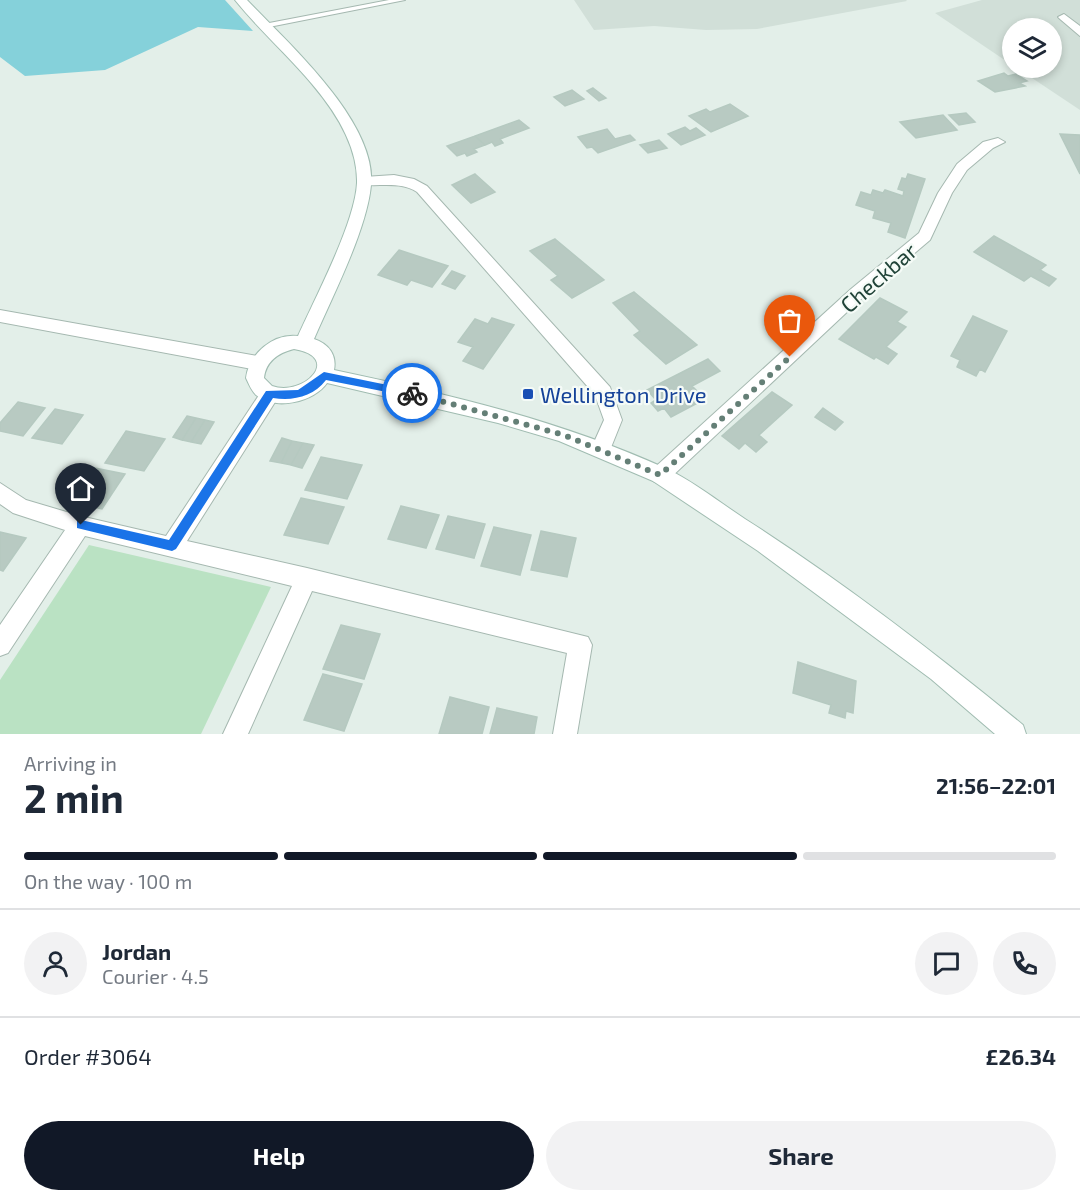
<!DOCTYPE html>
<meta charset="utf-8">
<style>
:root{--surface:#fff;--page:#f2f2f3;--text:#1f2937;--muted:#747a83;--line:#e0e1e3;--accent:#111827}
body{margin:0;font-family:"Exo 2",sans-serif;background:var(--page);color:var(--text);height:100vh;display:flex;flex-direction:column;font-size:22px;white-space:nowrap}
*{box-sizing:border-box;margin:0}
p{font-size:20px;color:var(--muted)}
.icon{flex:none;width:33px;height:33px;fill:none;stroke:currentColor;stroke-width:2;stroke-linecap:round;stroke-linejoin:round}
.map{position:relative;height:734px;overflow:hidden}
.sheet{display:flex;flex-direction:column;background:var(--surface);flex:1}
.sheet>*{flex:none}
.buttons{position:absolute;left:1002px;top:18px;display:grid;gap:12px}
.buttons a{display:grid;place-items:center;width:60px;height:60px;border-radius:50%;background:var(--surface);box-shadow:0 3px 9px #0003;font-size:30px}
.pin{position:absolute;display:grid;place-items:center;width:51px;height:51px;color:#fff;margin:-62px -26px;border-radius:50% 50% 50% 0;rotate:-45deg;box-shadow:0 0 6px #0007}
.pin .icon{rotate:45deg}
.courier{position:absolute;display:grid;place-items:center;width:60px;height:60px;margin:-30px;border:4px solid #1a73e8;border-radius:50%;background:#fff;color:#222;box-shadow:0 2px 8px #0007}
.summary em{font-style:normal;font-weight:700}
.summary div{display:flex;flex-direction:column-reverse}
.summary{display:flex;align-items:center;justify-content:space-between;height:102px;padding:0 24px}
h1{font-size:39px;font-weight:700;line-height:45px}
.bar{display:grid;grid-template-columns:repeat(4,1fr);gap:9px 6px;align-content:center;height:72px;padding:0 24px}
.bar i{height:8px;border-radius:4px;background:var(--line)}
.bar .selected{background:var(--accent)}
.bar p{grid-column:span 4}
.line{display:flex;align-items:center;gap:15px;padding:0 24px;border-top:2px solid var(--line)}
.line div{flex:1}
.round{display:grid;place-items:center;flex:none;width:63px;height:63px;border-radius:32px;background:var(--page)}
.button{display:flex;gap:12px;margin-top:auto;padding:12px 24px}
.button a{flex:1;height:69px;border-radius:36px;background:var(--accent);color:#fff;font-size:24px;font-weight:700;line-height:69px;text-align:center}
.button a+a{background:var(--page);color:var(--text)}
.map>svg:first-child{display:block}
.built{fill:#d1dfd8}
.green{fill:#bae2c3}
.water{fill:#85d1da}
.building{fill:#b8cac2;stroke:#b5c9c0;stroke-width:1.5}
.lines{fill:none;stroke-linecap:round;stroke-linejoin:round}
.lane-casing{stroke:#a5b8b0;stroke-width:2}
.street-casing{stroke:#a5b8b0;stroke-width:2}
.secondary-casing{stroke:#a0bcb1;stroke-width:2}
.lane{fill:#fff;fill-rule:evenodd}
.street{fill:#fff;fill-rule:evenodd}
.secondary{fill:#fff;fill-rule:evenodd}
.route{fill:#1a73e8}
.done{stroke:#647f76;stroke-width:6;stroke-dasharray:0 10.8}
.transit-dot{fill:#1a4fb4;stroke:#f5fbf7;stroke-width:2}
.labels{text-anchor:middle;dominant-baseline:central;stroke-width:4.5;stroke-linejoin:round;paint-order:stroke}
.street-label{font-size:22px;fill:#204338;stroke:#f5fbf7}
.transit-label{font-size:22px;fill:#164399;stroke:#f5fbf7;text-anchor:start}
</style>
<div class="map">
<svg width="1080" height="734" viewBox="0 0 1080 734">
<rect width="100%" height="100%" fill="#e3efe9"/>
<path class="built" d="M574 0H906L907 1 757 29 706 30 654 26 594 30Z
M982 0H1080V110L1017 68H1052V28H1012V65L935 13Z"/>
<path class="green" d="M89 545 271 587 201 734H0V680Z"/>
<path class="water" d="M0 0H225L253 31 198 27 105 70 25 76 0 57Z"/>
<path class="building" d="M1004 73 1008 76 1016 74 1027 81 1019 83 1025 86 995 92 978 81Z
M593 88 606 98 599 101 587 91Z
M572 90 584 99 565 106 554 97Z
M730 104 748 116 711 132 689 116 706 109 710 112Z
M966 113 975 122 959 125 949 115Z
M943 115 957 130 916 138 900 122Z
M519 120 529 128 500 139 503 143 495 146 492 142 485 145 475 136Z
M685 127 690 131 696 128 705 135 681 145 668 134Z
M607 129 615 139 630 135 635 140 598 153 592 147 587 148 578 137Z
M1060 134 1080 135V174Z
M475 136 485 145 474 149 477 152 467 156 465 153 457 156 447 146Z
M659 140 667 148 648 153 640 145Z
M475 174 495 192 471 203 452 185Z
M908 174 925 179 905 238 888 232 891 223 873 218 875 211 856 205 861 192 871 195 873 190 883 193 885 190 903 196 904 191 898 189 902 178 906 179Z
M994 236 1046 265 1040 270 1056 279 1049 286 1031 276 1024 281 974 252Z
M555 239 604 280 572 298 551 280 558 276 530 251Z
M399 250 448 266 432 287 411 280 407 285 378 275Z
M452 271 465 276 455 289 442 284Z
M634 292 697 345 666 364 634 335 640 331 613 303Z
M880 298 907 312 897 322 906 327 886 347 897 354 888 364 876 357 874 359 839 339Z
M973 316 1007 331 985 372 980 369 976 376 957 367 960 360 951 356Z
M492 318 514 325 483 369 463 361 473 347 458 342 475 319 488 324Z
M708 359 720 371 692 386 705 399 671 417 664 408 658 411 651 403 656 400 647 390Z
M772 392 792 405 759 435 767 442 756 452 745 443 739 449 722 436Z
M18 402 45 408 23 436 0 431V423Z
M823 408 843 422 835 430 815 417Z
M55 409 83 415 62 444 32 438Z
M187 416 196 418 182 440 173 437Z
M196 418 205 420 191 442 182 440Z
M205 420 214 422 201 444 191 442Z
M126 431 165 439 144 471 105 463Z
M282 438 292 441 281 463 270 461Z
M292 441 303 443 291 465 281 463Z
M303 443 314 445 302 468 291 465Z
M321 457 362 465 347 499 305 490Z
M85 466 125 474 102 509 61 500Z
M301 498 344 507 328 544 284 535Z
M401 506 439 515 426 548 388 539Z
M448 516 485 524 474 558 436 549Z
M494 527 531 535 520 575 481 566Z
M541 531 576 538 567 577 531 570Z
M0 532 26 538 3 571 0 570Z
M341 625 380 634 364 679 323 669Z
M798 662 856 681 853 713 846 711 845 718 829 713 831 705 793 693Z
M323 674 362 684 344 731 304 720Z
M450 697 489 707 482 734H439Z
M497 708 537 717 534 734H490Z"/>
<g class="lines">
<defs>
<path id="lane" d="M389 0H405L264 28 260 26 264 24Z"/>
<path id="street" d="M1064 14 1080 26V36L1060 19 1058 17Z
M998 138 1005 142 993 148 967 170 952 193 930 240 863 297 667 481 660 484 653 481 650 475 653 469 851 289 919 233 938 193 957 164 983 142Z
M394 175 414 179 427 186 610 387 622 420 608 455 601 457 594 455 591 449 604 420 595 395 417 192C397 178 366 191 357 181L364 177Z
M0 310 258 356 264 358 267 363 264 368 258 370 0 322Z
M270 387 277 389 279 394 277 399 187 541 307 568 588 637 592 645 577 734H553L567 653 312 591 248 734H223L292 586 85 536 8 653 0 656V625L65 530 13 513 0 504V483L26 500 80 516 166 536 263 389Z"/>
<path id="secondary" d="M235 0H247C288 43 377 122 371 185 367 230 332 297 314 339 329 344 337 355 334 370 447 394 559 420 665 468 693 481 719 502 745 519 842 581 934 652 1023 725L1026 734H995L931 679 758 551 653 481 559 441 498 423 327 383C314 402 276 411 256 395 251 390 249 384 246 378 249 354 273 333 298 336 315 298 355 223 357 183 358 146 335 111 312 84 288 55 259 30 235 0ZM294 349C343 357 304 397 272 386L264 378C266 361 278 353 294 349Z"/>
</defs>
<use href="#lane" class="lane-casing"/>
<use href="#street" class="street-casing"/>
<use href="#secondary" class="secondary-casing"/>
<use href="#lane" class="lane"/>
<use href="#street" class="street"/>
<use href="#secondary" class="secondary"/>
</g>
<path class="route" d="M324 372 412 390 417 393 412 397 326 380C313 397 293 401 273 398L176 549 172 551 77 528V521L81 520 169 540 266 391 298 390Z"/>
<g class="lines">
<path class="done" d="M412 393 564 435 660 475 790 357"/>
</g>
<rect class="transit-dot" x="522" y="388" width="12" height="12" rx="3"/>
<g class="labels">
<g class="street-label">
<text transform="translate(878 277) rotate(-41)">Checkbar</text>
</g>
<g class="transit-label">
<text x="540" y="394">Wellington Drive</text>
</g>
</g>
</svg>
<div class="buttons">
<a><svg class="icon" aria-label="layers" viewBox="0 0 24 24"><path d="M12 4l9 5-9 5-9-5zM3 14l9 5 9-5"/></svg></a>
</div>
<div class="pin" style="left:790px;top:357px;background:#ea580c"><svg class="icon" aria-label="bag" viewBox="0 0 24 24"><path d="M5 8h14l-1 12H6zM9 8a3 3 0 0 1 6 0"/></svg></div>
<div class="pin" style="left:81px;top:525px;background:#1f2937"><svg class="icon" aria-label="home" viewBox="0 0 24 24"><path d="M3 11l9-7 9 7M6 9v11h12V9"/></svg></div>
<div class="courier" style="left:412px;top:393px"><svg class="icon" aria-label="bike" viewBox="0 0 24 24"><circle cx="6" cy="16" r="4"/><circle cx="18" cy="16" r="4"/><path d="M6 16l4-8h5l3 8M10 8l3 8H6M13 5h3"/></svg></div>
</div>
<section class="sheet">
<div class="summary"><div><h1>2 min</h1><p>Arriving in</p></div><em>21:56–22:01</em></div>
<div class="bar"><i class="selected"></i><i class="selected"></i><i class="selected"></i><i></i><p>On the way · 100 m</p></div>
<div class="line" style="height:108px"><a class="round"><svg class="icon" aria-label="person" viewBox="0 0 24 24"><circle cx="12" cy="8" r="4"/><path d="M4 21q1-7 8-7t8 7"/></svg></a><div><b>Jordan</b><p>Courier · 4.5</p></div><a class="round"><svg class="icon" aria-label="chat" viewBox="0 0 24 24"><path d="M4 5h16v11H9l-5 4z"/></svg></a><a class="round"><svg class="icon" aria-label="phone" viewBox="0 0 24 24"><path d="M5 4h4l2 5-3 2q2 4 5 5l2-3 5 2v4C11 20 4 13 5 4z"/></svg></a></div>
<div class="line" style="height:78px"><div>Order #3064</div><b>£26.34</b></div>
<div class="button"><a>Help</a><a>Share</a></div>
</section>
